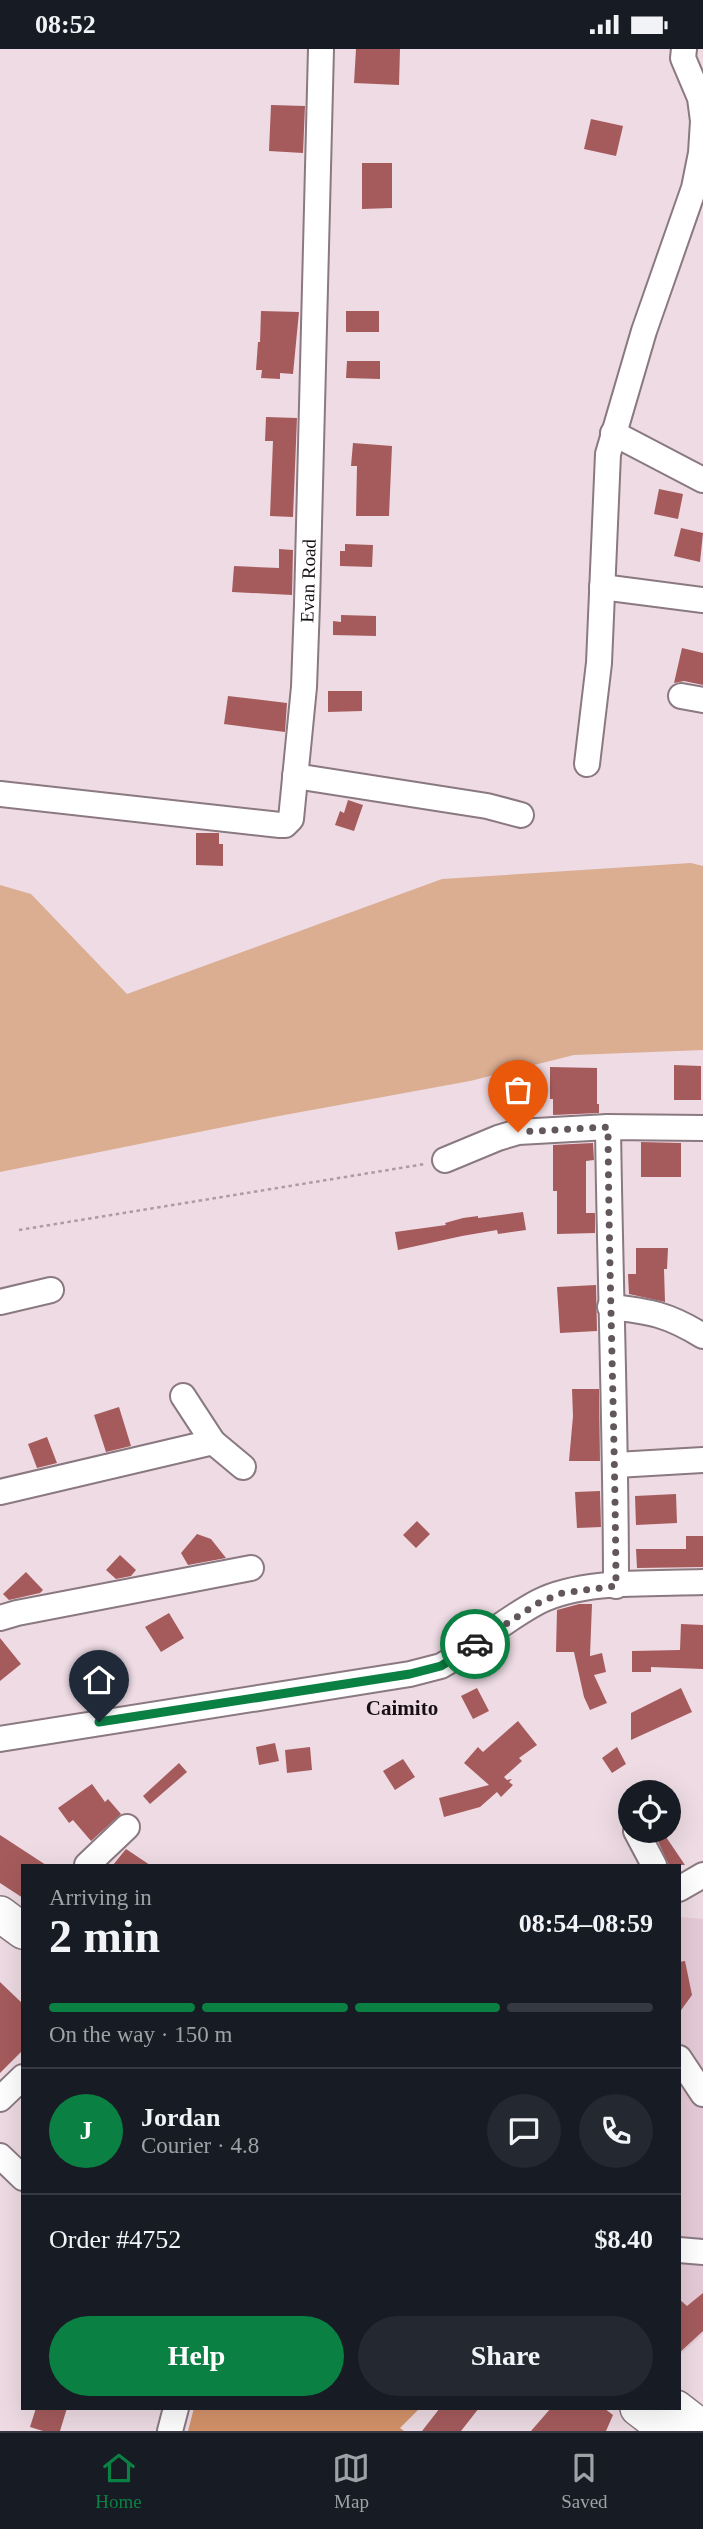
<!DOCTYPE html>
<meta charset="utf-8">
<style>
:root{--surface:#171b24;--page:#242831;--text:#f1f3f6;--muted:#9ea1a6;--line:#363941;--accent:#0b8043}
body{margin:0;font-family:"Times New Roman",serif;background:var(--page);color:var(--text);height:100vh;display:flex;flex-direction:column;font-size:26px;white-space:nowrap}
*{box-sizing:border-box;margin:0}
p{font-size:23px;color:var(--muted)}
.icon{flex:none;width:38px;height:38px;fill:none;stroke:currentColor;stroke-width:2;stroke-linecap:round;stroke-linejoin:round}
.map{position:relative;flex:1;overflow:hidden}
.side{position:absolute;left:21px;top:1815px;width:660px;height:546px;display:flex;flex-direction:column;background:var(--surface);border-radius:0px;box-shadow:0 7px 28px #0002}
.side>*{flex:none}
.fabs{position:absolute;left:618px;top:1731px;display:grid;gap:14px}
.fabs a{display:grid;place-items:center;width:63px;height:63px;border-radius:50%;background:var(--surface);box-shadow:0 7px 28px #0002;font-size:35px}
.pin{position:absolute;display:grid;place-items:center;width:60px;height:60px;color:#fff;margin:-72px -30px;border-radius:50% 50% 50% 0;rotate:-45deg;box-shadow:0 0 7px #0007}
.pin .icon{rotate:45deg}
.courier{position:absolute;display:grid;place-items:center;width:70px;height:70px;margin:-35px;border:5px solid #0b8043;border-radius:50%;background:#fff;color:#222;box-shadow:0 2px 9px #0007}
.head em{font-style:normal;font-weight:600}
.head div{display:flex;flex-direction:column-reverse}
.head{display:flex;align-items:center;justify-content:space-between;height:119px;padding:0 28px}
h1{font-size:46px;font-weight:600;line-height:52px}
.bar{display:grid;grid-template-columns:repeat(4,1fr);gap:10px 7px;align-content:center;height:84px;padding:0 28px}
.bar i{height:9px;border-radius:5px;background:var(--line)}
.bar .active{background:var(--accent)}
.bar p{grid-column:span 4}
.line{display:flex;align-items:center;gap:18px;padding:0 28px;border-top:2px solid var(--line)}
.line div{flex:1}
.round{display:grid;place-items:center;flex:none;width:74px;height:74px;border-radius:37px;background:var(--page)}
.button{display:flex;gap:14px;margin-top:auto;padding:14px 28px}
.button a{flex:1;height:80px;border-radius:42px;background:var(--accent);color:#fff;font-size:28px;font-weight:600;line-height:80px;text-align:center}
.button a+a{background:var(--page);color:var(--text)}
.status{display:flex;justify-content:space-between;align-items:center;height:49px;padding:0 35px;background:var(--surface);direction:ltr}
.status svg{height:19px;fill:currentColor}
.menu{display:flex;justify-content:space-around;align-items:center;height:98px;border-top:2px solid var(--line);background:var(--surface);font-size:19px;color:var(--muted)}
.menu a{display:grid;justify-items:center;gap:4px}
.menu .active{color:var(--accent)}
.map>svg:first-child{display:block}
.built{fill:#e5cbd7}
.green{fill:#dbad91}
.forest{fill:#d4936a}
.building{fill:#a55b5c}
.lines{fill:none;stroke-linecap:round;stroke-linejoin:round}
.minor-casing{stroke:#8a7981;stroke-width:28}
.highway-casing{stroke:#8a7981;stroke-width:38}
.path{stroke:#ab9ca3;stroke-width:2.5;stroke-dasharray:3.5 3.5;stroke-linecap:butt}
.minor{stroke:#fff;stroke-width:24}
.highway{stroke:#fff;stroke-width:35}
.done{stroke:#62575c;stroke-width:7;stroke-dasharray:0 12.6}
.route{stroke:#0b8043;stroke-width:9}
.labels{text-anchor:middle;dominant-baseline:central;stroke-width:5;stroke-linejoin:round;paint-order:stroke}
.street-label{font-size:19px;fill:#171013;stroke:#eedbe4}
.neighbourhood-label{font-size:21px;font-weight:bold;fill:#171013;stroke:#eedbe4}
</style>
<div class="status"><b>08:52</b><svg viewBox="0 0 49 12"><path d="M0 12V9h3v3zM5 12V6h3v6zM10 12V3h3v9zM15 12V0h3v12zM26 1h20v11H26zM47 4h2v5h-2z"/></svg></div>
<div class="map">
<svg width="703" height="2382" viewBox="0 0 703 2382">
<rect width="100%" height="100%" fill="#eedbe4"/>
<path class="built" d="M679 1868 703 1870V2285L679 2307Z"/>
<path class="green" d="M691 814 703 817V1001L574 1006 470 1032 279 1067 0 1123V836L31 845 127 945 442 830Z"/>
<path class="forest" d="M194 2359H420L400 2379 404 2382H188Z"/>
<path class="building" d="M356 0H400L399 36 354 34Z
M271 56 305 57 303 104 269 102Z
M591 70 623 77 616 107 584 100Z
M362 114H392V159L362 160Z
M261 262 299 263 293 325 280 324V330L261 329 262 321H256L258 293H260Z
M346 262H379V283H346Z
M347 312H380V330L346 329Z
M266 368 297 369 293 468 270 467 273 392H265Z
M353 394 392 397 389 467H356L357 417H351Z
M659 440 683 445 678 470 654 465Z
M681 479 703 484 700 513 674 507Z
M345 495 373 496 372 518 340 517V502H345Z
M279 500 293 501 292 546 232 543 234 517 279 519Z
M341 566 376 567V587L333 586V572L341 573Z
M682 599 703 604V636L684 632 674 634Z
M328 642H362V662L328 663Z
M228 647 287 654 285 683 224 675Z
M348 751 363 756 354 782 335 776 340 762 344 764Z
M196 784H219V795H223V817L196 816Z
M674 1016 701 1017V1051H674Z
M550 1018 597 1019V1055H599V1064L553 1066V1050H550Z
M641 1093 681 1094V1128H641Z
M593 1094 594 1111 586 1112V1164H595V1184L557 1185V1142H553V1096Z
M523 1163 526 1181 498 1185 497 1181 462 1187 398 1201 395 1183 446 1176 445 1174 463 1169 478 1167V1169Z
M636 1199H668L667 1220H664L665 1253 629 1245 628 1225H636Z
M596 1236 597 1282 560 1284 557 1238Z
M572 1340H599L600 1412H569L573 1367Z
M119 1358 131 1397 106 1403 94 1366Z
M47 1388 57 1414 37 1419 28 1395Z
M600 1442 601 1478 577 1479 575 1443Z
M676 1445 677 1474 636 1476 635 1447Z
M417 1472 430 1485 416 1499 403 1486Z
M197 1485 211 1490 226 1509 188 1516 181 1504Z
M686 1487H703V1518L637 1519 636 1500H686Z
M120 1506 136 1521 131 1527 116 1530 106 1521Z
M26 1523 43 1541 40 1544 9 1551 3 1545Z
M579 1555H592L590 1607 602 1604 606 1623 594 1626 607 1654 590 1661 584 1648 574 1603H556L557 1561Z
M169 1564 184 1589 161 1603 145 1578Z
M681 1575 703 1576V1620L651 1618V1623H632V1602L680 1601Z
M0 1589 21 1615 0 1632Z
M477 1639 489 1662 473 1670 461 1647Z
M681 1639 692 1663 631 1691V1664Z
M518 1672 537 1696 519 1709 522 1712 504 1728 507 1731 512 1730 509 1733 513 1736 501 1748 497 1743 480 1758 444 1768 439 1749 489 1736 464 1714 478 1698 483 1703Z
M275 1694 279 1712 259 1716 256 1698Z
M310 1698 312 1721 287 1724 285 1701Z
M617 1698 626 1715 612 1724 602 1709Z
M403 1710 415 1728 395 1741 383 1722Z
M179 1714 187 1723 150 1755 143 1747Z
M92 1735 105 1753 108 1750 121 1765 91 1792 73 1771 69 1774 58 1759Z
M653 1782H662L685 1816H669Z
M0 1786 46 1816H23V1849L0 1834Z
M126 1800 150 1816H113Z
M685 1912 692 1946 679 1964V1913Z
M0 1933 23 1955V2001L0 2024Z
M703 2244V2282L679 2304V2250L687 2257Z
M36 2359H67L60 2382H43L30 2378Z
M440 2359H479L461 2382H422Z
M551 2359H604L613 2366 606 2382H531Z"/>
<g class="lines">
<defs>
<g id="minor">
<path d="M613 384 703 431"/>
<path d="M602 538 703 551"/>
<path d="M681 647 703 651"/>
<path d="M587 715 599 614 608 405 644 282 694 139 701 104 703 72 700 49 683 9 684 0"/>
<path d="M295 727 487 757 521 766"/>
<path id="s1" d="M0 745 280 776H285L291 770 304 638 307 555 321 0"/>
<path d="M608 1078C610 1231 616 1384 616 1537"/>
<path d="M445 1111 498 1089 518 1083 608 1078 703 1079"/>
<path d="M0 1253 51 1241"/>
<path d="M610 1258C650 1262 669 1266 703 1287"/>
<path d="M183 1347 213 1393 243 1418"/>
<path d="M616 1416 703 1411"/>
<path d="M0 1443 213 1393"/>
<path d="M0 1569 17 1564 251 1519"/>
<path d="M0 1690 410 1625 441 1617 453 1610C481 1591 508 1569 538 1553 583 1530 654 1535 703 1533"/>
<path d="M636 1782 654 1816"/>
<path d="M87 1816 127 1778"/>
<path d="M679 1840 703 1826"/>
<path d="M679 2009 703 2045"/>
<path d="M0 2050 23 2028"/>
<path d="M0 2107 23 2129"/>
<path d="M679 2201 703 2203"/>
<path d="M170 2382 176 2359"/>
</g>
<path id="highway" d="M0 1865 23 1882
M638 2359 668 2382
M676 2359 703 2380"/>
</defs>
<use href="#minor" class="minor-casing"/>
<use href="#highway" class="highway-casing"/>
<path class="path" d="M19 1181 425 1115"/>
<use href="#minor" class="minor"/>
<use href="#highway" class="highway"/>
</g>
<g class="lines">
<path class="done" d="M475 1595 540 1553 562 1544 616 1537C615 1384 609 1231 608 1078L518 1083"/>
<path class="route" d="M99 1673 410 1625 441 1617 475 1595"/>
</g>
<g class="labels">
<g class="street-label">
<text stroke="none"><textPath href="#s1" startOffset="534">Evan Road</textPath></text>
</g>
<g class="neighbourhood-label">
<text x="402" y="1659">Caimito</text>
</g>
</g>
</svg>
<div class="fabs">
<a><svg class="icon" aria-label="locate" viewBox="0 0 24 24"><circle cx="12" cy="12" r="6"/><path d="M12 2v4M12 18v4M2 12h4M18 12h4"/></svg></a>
</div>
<div class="pin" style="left:518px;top:1083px;background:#ea580c"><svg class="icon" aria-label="bag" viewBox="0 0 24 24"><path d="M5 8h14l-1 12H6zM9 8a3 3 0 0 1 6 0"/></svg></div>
<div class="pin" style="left:99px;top:1673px;background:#1f2937"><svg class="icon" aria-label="home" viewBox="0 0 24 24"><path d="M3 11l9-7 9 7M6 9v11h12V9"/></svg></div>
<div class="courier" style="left:475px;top:1595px"><svg class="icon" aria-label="car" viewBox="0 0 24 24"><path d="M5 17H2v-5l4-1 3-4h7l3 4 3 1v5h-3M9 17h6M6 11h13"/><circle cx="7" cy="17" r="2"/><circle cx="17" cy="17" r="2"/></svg></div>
<section class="side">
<div class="head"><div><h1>2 min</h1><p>Arriving in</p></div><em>08:54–08:59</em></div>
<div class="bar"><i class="active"></i><i class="active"></i><i class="active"></i><i></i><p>On the way · 150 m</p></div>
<div class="line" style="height:126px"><b class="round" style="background:var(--accent);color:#fff">J</b><div><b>Jordan</b><p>Courier · 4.8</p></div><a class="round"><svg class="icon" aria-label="chat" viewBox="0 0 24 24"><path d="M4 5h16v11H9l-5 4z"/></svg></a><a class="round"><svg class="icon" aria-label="phone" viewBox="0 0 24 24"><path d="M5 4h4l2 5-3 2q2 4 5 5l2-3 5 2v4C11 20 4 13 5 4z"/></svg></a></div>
<div class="line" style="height:91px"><div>Order #4752</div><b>$8.40</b></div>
<div class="button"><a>Help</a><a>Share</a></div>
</section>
</div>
<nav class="menu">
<a class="active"><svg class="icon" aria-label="home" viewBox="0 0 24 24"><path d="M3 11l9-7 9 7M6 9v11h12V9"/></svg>Home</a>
<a><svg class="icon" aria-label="map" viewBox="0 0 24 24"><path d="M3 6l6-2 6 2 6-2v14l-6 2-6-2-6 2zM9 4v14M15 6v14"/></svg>Map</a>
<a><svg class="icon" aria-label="saved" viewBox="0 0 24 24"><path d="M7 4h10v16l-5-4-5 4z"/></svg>Saved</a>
</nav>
